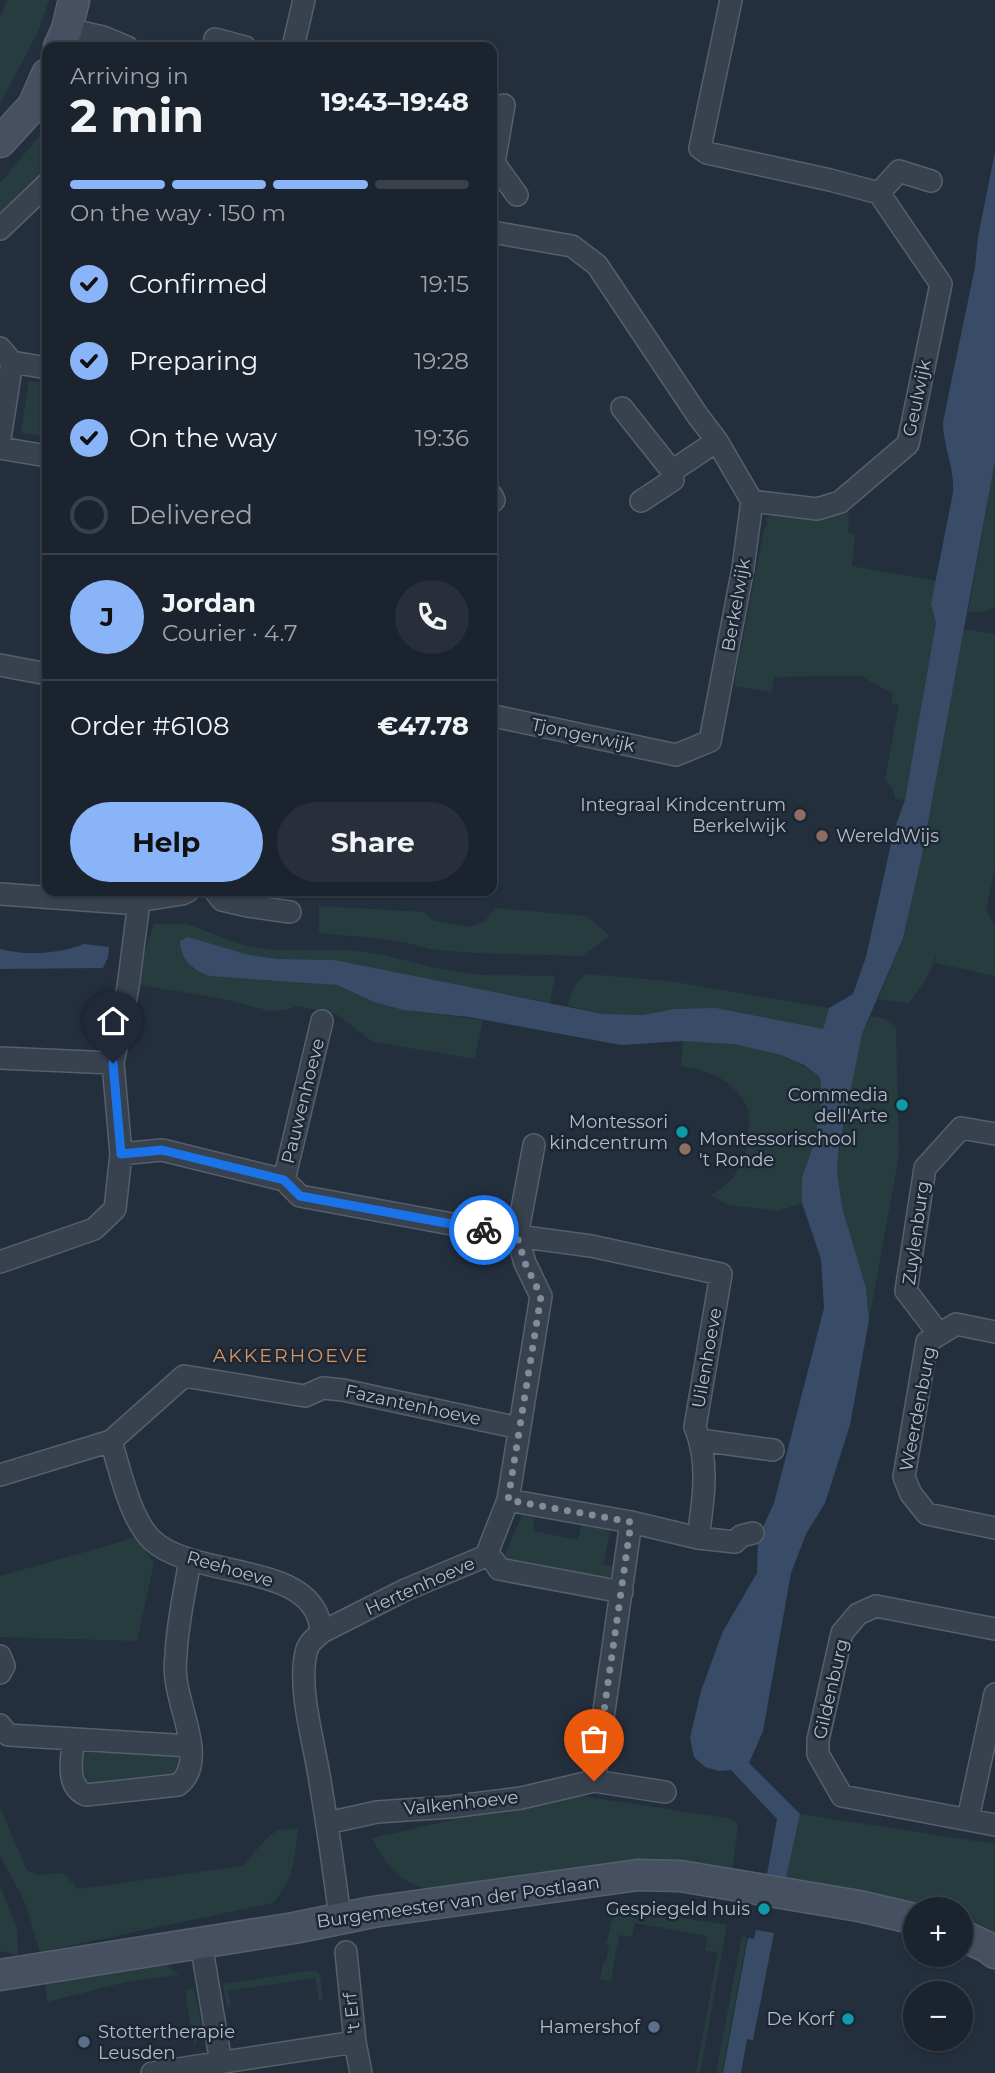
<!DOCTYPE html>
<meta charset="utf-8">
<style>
:root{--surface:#1b232e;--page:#282f3a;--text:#f1f3f6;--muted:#a0a4aa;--line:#39404a;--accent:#8ab4f8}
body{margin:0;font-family:Montserrat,sans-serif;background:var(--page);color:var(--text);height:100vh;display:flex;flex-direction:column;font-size:26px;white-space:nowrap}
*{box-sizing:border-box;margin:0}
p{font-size:23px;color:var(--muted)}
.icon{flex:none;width:38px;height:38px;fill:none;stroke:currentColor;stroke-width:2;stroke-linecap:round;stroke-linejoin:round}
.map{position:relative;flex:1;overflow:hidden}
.panel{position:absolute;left:42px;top:42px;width:455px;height:854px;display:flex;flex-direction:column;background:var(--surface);border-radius:14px;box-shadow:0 2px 5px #0004,0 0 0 2px var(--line)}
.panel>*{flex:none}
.buttons{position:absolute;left:903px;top:1897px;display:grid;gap:14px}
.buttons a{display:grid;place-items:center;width:70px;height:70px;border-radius:50%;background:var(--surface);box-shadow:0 2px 5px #0004,0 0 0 2px var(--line);font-size:35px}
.pin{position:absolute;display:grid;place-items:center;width:60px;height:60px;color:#fff;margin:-72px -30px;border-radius:50% 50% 50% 0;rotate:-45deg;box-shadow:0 0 7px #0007}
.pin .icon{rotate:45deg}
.courier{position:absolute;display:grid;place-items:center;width:70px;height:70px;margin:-35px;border:5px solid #1a73e8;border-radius:50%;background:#fff;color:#222;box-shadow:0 2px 9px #0007}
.summary em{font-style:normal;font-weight:700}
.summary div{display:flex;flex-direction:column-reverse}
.summary{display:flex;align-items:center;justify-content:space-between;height:119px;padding:0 28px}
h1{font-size:46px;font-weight:700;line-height:52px}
.bar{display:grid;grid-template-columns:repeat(4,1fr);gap:10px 7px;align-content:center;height:84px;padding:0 28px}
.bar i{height:9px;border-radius:5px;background:var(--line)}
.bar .active{background:var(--accent)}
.bar p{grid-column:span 4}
.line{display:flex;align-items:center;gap:18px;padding:0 28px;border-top:2px solid var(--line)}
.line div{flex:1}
.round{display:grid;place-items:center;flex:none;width:74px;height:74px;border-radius:37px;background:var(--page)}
ol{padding:0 28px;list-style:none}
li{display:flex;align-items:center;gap:21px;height:77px}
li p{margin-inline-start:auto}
li .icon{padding:7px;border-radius:50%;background:var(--accent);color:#111;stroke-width:4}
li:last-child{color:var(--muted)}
li i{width:38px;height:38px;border:4px solid var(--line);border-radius:50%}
.action{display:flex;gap:14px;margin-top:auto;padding:14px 28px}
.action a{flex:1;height:80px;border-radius:42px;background:var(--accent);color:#111;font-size:28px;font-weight:700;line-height:80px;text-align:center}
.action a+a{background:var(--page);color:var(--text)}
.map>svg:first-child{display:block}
.green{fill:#263c3f}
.water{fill:#394c67}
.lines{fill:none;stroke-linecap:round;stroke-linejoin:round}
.street-casing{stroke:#565f6c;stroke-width:24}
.secondary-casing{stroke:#565f6c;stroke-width:33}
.street{stroke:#38414e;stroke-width:21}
.secondary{stroke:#465061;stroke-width:30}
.done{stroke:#828b98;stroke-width:7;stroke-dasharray:0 12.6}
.route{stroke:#1a73e8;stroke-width:9}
.education-dot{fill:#8d6e63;stroke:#1d2633;stroke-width:2.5}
.culture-dot{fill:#0f9aa8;stroke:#1d2633;stroke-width:2.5}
.service-dot{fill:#5c6f8a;stroke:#1d2633;stroke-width:2.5}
.labels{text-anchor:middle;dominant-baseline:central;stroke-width:5;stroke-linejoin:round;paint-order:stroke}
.street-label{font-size:18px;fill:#b4bcc9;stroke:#1d2633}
.poi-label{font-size:18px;fill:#b4bcc9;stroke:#1d2633;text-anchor:end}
.neighbourhood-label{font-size:19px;letter-spacing:2px;fill:#d59563;stroke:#1d2633}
</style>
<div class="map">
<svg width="995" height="2073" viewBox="0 0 995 2073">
<rect width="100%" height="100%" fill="#242f3e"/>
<path class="green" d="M7 0H49L38 32 0 104V18Z
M47 127V174L0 220V183Z
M29 381 47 384V437L21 433Z
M995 461V607L980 613 968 612Z
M845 505 849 516 848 533 855 535 852 566 936 581 931 604 936 623 932 653 905 800 895 799 893 790 885 780 899 704 892 703V692L887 691 861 676 774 677 771 692 734 686 764 529 768 523 765 519 772 513Z
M964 629 995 634V866L986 911 995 925V976L935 963 937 951C932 972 922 986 909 1003L878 999 903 938 922 855Z
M319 906 424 912 432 920 469 927 484 922 495 908 587 916 610 936 582 956 474 953 429 949 404 942 373 938 319 933Z
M154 924H187L243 945 269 950H350L384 955 440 969 484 975 555 976 550 1003 417 978 334 960 279 959 249 955 294 981 337 985 374 1002 403 1010 483 1020 475 1059 373 1042 336 1014 317 1010 297 1006 286 1010 270 1011 219 998 135 984Z
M587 974 669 981 829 1008 823 1029 674 1009 643 1015 603 1014 568 1006C571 992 574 983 587 974Z
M871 1016 884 1018 896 1028 899 1155 869 1320 866 1288 842 1207 837 1171 844 1113 862 1034Z
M683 1041C730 1041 782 1048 820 1077L822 1098 814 1143 802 1178V1203L778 1211 728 1205 710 1195C737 1183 748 1157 749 1129 749 1120 750 1110 745 1103 731 1079 707 1069 681 1067Z
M522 1515 535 1517 533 1531 578 1540 582 1523 611 1528 603 1564 617 1568 608 1579 598 1578 503 1559Z
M137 1537 154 1563 137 1641 0 1637V1576Z
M73 1740 191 1746 190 1772 86 1795Z
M568 1794 727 1818 738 1824 732 1874 641 1863 582 1866 442 1891C403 1886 389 1872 372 1838Z
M0 1807 27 1870 37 1875 63 1873 78 1889 242 1866 270 1835 279 1830 298 1829C294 1863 295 1876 273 1903L40 1952 25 1903 0 1855Z
M800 1814 995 1844V1942L961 1922V1909H926L786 1878Z
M0 1886 17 1927 18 1955 0 1951Z
M622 1915H664L727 1925 700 2073H696L718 1952 705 1951 708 1936 635 1923 632 1937 619 1935 611 1981 600 1979 604 1961H606L609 1945 606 1944 613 1917Z
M742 1936 747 1937 722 2073H716Z
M160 1964H165L179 1975 126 1982 47 2002 45 1983Z
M316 1970 320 1975 323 2000 319 2001 315 1978 228 1991 231 2007H227L223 1984Z
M194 1989C197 2006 207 2031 194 2046L185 1990Z"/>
<path class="water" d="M995 152V461L922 855 903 938 862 1034 839 1146 837 1171 842 1207 866 1288 869 1320 850 1425 825 1503 806 1534 791 1573 763 1731 749 1763 800 1814 786 1878 767 1874 777 1819 731 1770 719 1771 705 1767 694 1757 690 1738 701 1691 723 1631 757 1573 758 1538 774 1503 824 1308 821 1259 802 1203V1178L814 1143 822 1098 820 1077 804 1065 781 1055 734 1044 683 1041 621 1045 469 1017 403 1010 374 1002 337 985 209 976C192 969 181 960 180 941L188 937 249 955 279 959 334 960 603 1014 643 1015 674 1009 716 1008 823 1029 829 1008 853 994 866 957 894 830 905 800 936 623 931 604 953 493C955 468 943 447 943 422L975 267 978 237Z
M84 944 109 947 108 957 103 968 0 969V949C25 956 60 954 84 944Z
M756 1930 774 1933 753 2040 747 2039 741 2073H723L748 1938 754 1939Z"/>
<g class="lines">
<defs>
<path id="street" d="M731 0 700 148 707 153 830 180 879 193 941 284 908 444 840 502 817 509 752 501
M67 29 103 37 127 47
M215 39 245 47
M293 47 304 0
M494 163 517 195
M492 164 494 163 504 105
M879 193 899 171 931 181
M0 229 47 184
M492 232 572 246 597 265 698 416 717 441 752 501 743 568 710 741 676 755 494 716 492 718
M0 348 12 362 47 368
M622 408 672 471 673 480 641 501
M0 439 12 362
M0 448 47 456
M672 471 717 441
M492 496 494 500 492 502
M0 665 47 674
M215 891 222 900 248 906 290 912
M0 894 125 903 182 894 188 891
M0 1058 113 1063
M121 1154 162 1150 284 1180 322 1021
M284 1180 300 1196 517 1236 591 1246 721 1274 695 1427C710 1463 703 1501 698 1538L631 1522 508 1500
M0 1262 94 1229 115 1209 121 1154 113 1063 128 987 139 902
M995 1332 956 1324 927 1342 904 1477 911 1494 927 1514 995 1528
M939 1334 906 1291 925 1168 961 1128 995 1134
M700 1440 773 1450
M0 1475 111 1441
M698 1538 735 1542 741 1536 753 1533
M486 1556 494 1561 499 1569 622 1592
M995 1629 876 1606 858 1614 842 1633 818 1740V1754L842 1796 995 1825
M322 1632C320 1626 319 1618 316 1612 291 1563 192 1577 152 1540 130 1519 120 1470 111 1441L184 1376 305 1396 323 1388 343 1390 519 1428
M0 1656 4 1666 0 1673
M0 1725 8 1735 191 1746
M73 1740C72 1759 65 1786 86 1795L178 1785C208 1763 178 1708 176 1678 175 1671 175 1663 176 1656 177 1624 185 1591 190 1560
M594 1781 665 1792
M968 1819 995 1694
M327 1823 377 1812 450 1807 521 1798 594 1781 631 1522
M340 1918C334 1870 327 1823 319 1775 313 1739 298 1688 306 1653 308 1643 315 1638 322 1632L405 1590 486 1556 508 1500 541 1296 525 1263 517 1236 534 1145
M201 1943 221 2063
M346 1952 355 2042 361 2073
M152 2073 355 2042"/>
<path id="secondary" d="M59 47 67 29 74 0
M0 142 33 106 47 74
M961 1935 987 1947 995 1953
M0 1975 294 1928 373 1912 638 1875 680 1876 859 1906 915 1919"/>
</defs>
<use href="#street" class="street-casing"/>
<use href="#secondary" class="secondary-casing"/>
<use href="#street" class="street"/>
<use href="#secondary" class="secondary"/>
</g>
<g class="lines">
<path class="done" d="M484 1230 517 1236 525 1263 541 1296 508 1500 631 1522 594 1781"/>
<path class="route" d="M113 1063 121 1154 162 1150 284 1180 300 1196 484 1230"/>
</g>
<g class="education-dot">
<circle cx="800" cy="815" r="7"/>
<circle cx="822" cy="836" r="7"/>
<circle cx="685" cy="1149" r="7"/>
</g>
<g class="culture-dot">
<circle cx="902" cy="1105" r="7"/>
<circle cx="682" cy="1132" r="7"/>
<circle cx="764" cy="1909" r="7"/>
<circle cx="848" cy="2019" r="7"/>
</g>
<g class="service-dot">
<circle cx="654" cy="2027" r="7"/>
<circle cx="84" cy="2042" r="7"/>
</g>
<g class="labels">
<g class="street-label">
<text transform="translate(917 398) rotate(-78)">Geulwijk</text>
<text transform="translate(736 605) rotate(-80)">Berkelwijk</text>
<text transform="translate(583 735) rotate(12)">Tjongerwijk</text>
<text transform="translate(303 1101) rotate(-76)">Pauwenhoeve</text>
<text transform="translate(916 1233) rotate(-82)">Zuylenburg</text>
<text transform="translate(707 1358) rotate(-80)">Uilenhoeve</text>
<text transform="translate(413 1405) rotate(12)">Fazantenhoeve</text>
<text transform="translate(918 1409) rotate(-79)">Weerdenburg</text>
<text transform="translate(230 1569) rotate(16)">Reehoeve</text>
<text transform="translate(420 1586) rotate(-24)">Hertenhoeve</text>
<text transform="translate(831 1689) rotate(-77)">Gildenburg</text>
<text transform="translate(461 1803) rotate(-6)">Valkenhoeve</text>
<text transform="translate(458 1902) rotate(-8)">Burgemeester van der Postlaan</text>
<text transform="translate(352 2013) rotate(-96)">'t Erf</text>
</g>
<g class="poi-label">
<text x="786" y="805">Integraal Kindcentrum<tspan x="786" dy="21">Berkelwijk</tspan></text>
<text x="836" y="836" text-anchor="start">WereldWijs</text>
<text x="888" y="1095">Commedia<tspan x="888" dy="21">dell'Arte</tspan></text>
<text x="668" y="1122">Montessori<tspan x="668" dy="21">kindcentrum</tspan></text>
<text x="699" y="1139" text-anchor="start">Montessorischool<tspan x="699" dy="21">'t Ronde</tspan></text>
<text x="750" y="1909">Gespiegeld huis</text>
<text x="834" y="2019">De Korf</text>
<text x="640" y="2027">Hamershof</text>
<text x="98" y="2032" text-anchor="start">Stottertherapie<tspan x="98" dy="21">Leusden</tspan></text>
</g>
<g class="neighbourhood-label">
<text x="291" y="1355">AKKERHOEVE</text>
</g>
</g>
</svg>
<div class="buttons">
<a>+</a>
<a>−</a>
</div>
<div class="pin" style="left:594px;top:1781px;background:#ea580c"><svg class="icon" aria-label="bag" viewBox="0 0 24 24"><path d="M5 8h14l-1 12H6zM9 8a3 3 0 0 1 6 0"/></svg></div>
<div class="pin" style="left:113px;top:1063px;background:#1f2937"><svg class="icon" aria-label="home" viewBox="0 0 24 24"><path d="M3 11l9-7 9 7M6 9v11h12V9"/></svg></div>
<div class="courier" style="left:484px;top:1230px"><svg class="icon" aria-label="bike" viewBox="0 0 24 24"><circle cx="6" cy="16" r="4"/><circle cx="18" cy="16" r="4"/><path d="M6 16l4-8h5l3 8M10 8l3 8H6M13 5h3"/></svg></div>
<section class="panel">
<div class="summary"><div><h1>2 min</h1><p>Arriving in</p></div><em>19:43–19:48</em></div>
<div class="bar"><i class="active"></i><i class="active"></i><i class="active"></i><i></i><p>On the way · 150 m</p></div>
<ol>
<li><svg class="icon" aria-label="check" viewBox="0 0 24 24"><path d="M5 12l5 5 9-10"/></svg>Confirmed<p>19:15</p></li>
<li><svg class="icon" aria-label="check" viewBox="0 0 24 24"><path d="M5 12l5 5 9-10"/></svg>Preparing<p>19:28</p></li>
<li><svg class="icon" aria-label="check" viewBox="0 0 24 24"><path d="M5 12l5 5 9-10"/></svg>On the way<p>19:36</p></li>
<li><i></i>Delivered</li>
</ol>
<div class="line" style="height:126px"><b class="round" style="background:var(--accent);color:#111">J</b><div><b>Jordan</b><p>Courier · 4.7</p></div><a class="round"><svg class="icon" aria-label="phone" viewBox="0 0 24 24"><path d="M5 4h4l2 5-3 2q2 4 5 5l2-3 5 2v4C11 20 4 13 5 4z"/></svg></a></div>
<div class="line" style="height:91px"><div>Order #6108</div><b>€47.78</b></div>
<div class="action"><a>Help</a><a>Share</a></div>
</section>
</div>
